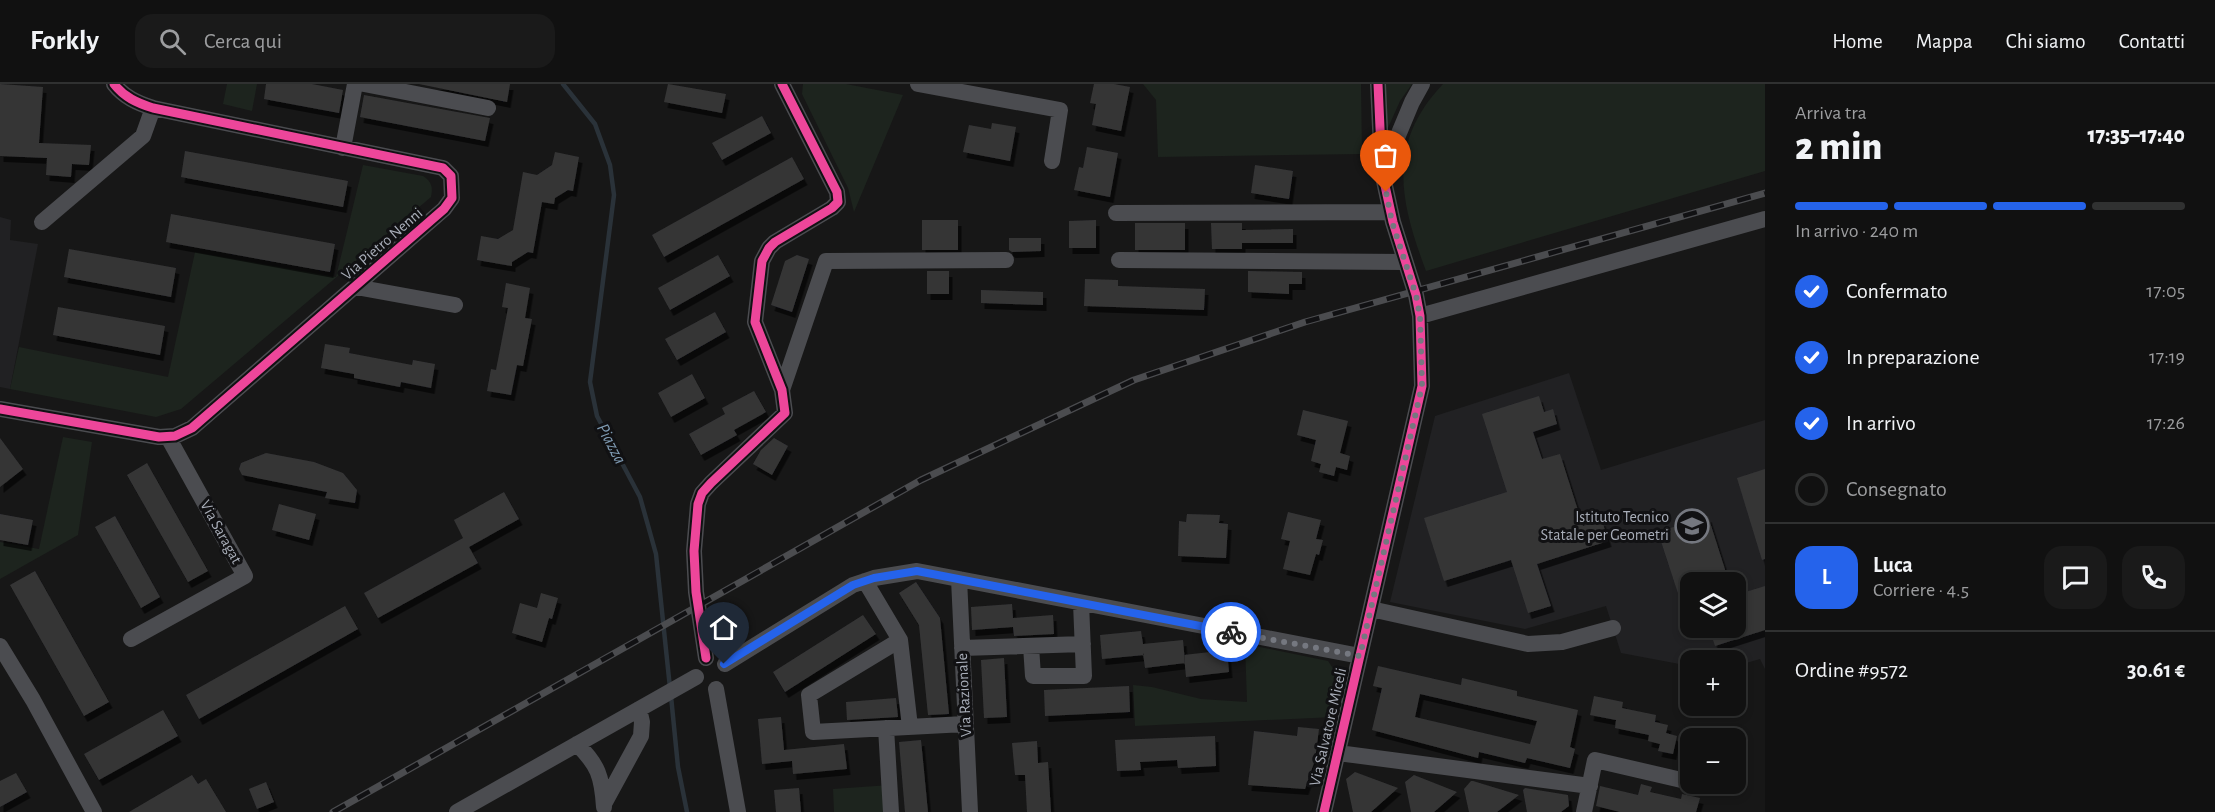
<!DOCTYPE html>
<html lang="it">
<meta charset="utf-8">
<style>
:root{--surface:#111;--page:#1a1a1a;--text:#f1f3f6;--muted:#9c9d9f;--line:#303131;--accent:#2563eb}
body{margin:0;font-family:"Alegreya Sans",sans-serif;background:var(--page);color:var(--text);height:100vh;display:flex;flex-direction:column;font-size:22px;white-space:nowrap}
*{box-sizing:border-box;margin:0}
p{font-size:20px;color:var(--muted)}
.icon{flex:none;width:33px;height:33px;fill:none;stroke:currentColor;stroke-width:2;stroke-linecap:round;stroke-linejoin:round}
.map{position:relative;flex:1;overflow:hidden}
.panel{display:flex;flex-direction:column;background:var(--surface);width:450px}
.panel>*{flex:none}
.buttons{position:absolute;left:1680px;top:488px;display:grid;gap:12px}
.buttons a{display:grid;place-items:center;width:66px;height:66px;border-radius:12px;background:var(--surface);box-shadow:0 3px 9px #0003,0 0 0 2px var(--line);font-size:30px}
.pin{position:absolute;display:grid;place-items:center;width:51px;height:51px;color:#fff;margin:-62px -26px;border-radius:50% 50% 50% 0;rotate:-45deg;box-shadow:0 0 6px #0007}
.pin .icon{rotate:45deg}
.courier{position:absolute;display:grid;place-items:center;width:60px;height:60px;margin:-30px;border:4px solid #2563eb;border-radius:50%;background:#fff;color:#222;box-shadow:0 2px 8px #0007}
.summary em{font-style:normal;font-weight:800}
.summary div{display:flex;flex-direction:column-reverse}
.summary{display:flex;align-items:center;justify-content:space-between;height:102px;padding:0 30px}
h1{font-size:39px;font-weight:800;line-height:45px}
.bar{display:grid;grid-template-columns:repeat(4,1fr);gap:9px 6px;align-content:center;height:72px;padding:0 30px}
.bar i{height:8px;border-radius:4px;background:var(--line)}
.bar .current{background:var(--accent)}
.bar p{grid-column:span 4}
.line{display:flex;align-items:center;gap:15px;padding:0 30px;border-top:2px solid var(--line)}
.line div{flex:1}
.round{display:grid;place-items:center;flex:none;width:63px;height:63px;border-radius:18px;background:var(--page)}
ol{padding:0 30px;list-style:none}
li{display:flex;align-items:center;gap:18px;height:66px}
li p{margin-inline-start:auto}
li .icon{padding:6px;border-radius:50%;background:var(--accent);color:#fff;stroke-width:4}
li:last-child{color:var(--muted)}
li i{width:33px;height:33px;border:3px solid var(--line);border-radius:50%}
header{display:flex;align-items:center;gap:36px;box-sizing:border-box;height:84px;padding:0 30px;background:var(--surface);border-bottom:2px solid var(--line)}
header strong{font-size:28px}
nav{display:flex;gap:33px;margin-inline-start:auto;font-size:21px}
.search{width:420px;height:54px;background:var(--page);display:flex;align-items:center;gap:15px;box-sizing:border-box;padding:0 21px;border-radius:18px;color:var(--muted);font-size:22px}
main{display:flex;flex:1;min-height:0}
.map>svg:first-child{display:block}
.built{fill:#212123;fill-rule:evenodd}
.green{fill:#1d241e}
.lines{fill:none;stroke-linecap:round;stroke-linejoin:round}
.stream{stroke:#2a3239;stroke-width:4.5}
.building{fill:#353536;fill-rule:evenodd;filter:url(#shadow)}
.minor{stroke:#4b4c50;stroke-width:16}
.rail-casing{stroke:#4b4c4f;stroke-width:7}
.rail{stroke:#111113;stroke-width:4.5;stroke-dasharray:14;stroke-linecap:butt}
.cycleway-casing{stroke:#111113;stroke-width:13}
.cycleway{stroke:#ed469a;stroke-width:9}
.done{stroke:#757880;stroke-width:6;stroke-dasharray:0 10.8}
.route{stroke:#2563eb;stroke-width:8}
.labels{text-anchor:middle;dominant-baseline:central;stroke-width:6;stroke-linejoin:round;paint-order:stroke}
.street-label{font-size:16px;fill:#a8adb8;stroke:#111113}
.poi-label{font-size:16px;fill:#a8adb8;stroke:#111113;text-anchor:end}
.water-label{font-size:18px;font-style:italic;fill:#7f9bb3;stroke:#111113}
</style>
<header>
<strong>Forkly</strong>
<div class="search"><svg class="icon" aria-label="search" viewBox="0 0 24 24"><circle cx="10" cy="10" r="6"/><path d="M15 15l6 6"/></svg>Cerca qui</div>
<nav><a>Home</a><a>Mappa</a><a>Chi siamo</a><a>Contatti</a></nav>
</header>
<main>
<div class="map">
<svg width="1765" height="728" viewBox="0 0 1765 728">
<defs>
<filter id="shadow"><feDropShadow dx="3.5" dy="6" stdDeviation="0" flood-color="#0009"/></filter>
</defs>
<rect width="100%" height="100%" fill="#171717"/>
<path class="built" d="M0 133 11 136 10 156 38 160 10 305 0 303Z
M1569 289 1601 386 1765 336V585L1760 575 1736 582V576H1690V582L1621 569 1606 522 1525 545 1390 518 1435 332ZM1690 498H1736V543H1690Z"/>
<path class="green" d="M227 0H257L252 27 223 20Z
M803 0H846L903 11 854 128 848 104 802 10Z
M1143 0H1361L1362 70 1158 73 1156 16Z
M1384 0H1412L1400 17 1387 46Z
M1443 0H1765V87L1426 187C1400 117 1386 60 1443 0Z
M363 81 423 92C432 98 433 103 431 113L181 325 156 333 10 305 19 263 168 293 195 168 336 193Z
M63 353 92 358 78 451 0 495V458L39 465Z
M1245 560 1328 577C1344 599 1340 607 1335 633L1135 642 1133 601 1152 603 1201 615 1247 618Z
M890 701 891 728H834L833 705Z"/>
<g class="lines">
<path class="stream" d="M563 0 595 40 610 81 614 111 590 298 597 332 640 413 656 470 670 604
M671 612 678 683 687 728"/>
</g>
<path class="building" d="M0 0 43 3 39 59 91 61 89 81 72 80 71 93 46 91 47 74 0 72Z
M266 0H312L343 6 339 29 264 15Z
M419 0H510L507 18Z
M668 0 726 10 722 29 664 18Z
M1094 0H1114L1130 3 1121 47 1092 41 1096 20 1090 19Z
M364 11 490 34 485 57 360 33Z
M762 32 771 49 722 76 712 59Z
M992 39 1016 43 1010 77 963 68 969 41 991 45Z
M1087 63 1118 69 1110 113 1074 106 1079 83 1083 84Z
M185 67 348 97 343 123 181 93Z
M555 68 579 73 573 107 568 106 555 114 554 120 542 118 533 169 528 168 512 178V182L477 176 481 152 498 155 513 146 523 88 537 91 552 81Z
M792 73 804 95 664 173 652 151Z
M1255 81 1293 87 1289 115 1251 109Z
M171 130 335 160 330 188 166 158Z
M922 136H958V166H922Z
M1096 136V164H1069V137Z
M1135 139H1185V166H1135Z
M1211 139H1242V146L1293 145V159H1242V165H1212Z
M1009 154H1041V167L1012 168 1009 166Z
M69 165 176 184 171 213 64 193Z
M718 171 730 192 670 226 658 204Z
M797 171 809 175 792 228 771 221 785 177Z
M927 187H949V210H927Z
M1248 187 1302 188V200H1289V210L1248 208Z
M1085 195 1118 196V202L1205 205 1204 226 1084 222Z
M506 199 530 204 525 234 532 235 523 282 517 281 511 311 487 307 491 285 496 286 508 224 502 223Z
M981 206 1043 208V221L981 219Z
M58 223 165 242 160 271 53 251Z
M715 228 726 248 677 276 665 255Z
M325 260 350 264 349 269 412 281 413 276 435 280 431 304 401 298 400 303 354 294V290L321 284Z
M692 290 705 314 671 333 658 309Z
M754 307 766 328 734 346 737 351 701 371 689 350 725 330 722 324Z
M1539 312 1544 328 1553 325 1557 340 1533 348 1542 375 1560 370 1583 442 1602 436 1608 457 1537 480 1551 522 1528 529 1511 476 1444 497 1424 434 1507 408 1482 330Z
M1303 326 1348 337 1340 369 1350 372 1347 386 1336 383 1334 392 1319 388 1321 380 1311 377 1316 356 1297 351Z
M0 354 23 385 0 403Z
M774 354 788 362 772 391 753 380 761 366Z
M266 369 314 378 343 389 357 406 355 419 325 414 327 408 242 391 239 385 241 379Z
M147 379 208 487 188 498 127 391Z
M1765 385V475L1762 476 1737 394Z
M504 408 519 435 469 463 478 479 378 534 364 509 463 454 454 436Z
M279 420 316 430 309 456 272 446Z
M1288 428 1321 436 1316 455 1323 456 1319 471 1316 470 1310 491 1283 485 1290 457 1281 455Z
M0 430 33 436 28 461 0 456Z
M1187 430 1220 431 1219 439 1228 440 1226 474 1178 472 1179 437 1186 438Z
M115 432 160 513 141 524 95 443Z
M1708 432 1729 498H1690V540H1688L1658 448Z
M35 487 109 618 84 632 10 501Z
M916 498 940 534 949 630 928 631 919 541 899 509Z
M1765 502V546L1715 562 1709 543H1736V511Z
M541 509 558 514 552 535 549 534 542 558 512 549 520 519 537 524Z
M1012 520 1013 534 1053 531 1054 550 1014 552 1013 543 972 546 971 523Z
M345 522 358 545 199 635 186 611Z
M863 531 876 550 785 608 773 588Z
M1141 547 1143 560 1183 556 1185 579 1145 584 1143 569 1144 571 1102 575 1100 551Z
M1227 566 1229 588 1186 593 1184 571Z
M1004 574 1007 633 984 634 981 576Z
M1378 582 1461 601 1462 594 1517 607V612L1578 626 1570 663 1575 665 1570 684 1527 674 1525 679 1479 668 1478 674 1372 646 1382 604 1373 602ZM1420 610 1537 637 1530 660 1415 633Z
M1129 602 1130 628 1045 632 1044 606Z
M1594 612 1623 618 1622 624 1656 631 1655 638 1668 641 1666 649 1677 652 1673 670 1658 667 1660 660 1648 657 1649 651 1615 644 1616 636 1590 631Z
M896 614 898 633 847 636 846 618Z
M163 626 178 652 99 696 84 670Z
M781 633 784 666 844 660 847 685 793 690 792 677 762 680 758 635Z
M1298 643 1319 645 1315 676 1305 705 1248 701 1254 647 1297 652Z
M1215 652 1216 682 1178 684 1177 676 1140 678 1141 686 1117 687 1115 656Z
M921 656 928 728H905L899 658Z
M1037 657 1038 679 1048 678 1051 728H1027L1025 691H1015L1012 659Z
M1355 688 1398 704 1371 728H1353L1346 695Z
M16 689 27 708 0 723V697Z
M192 691 198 700 206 695 226 728H129Z
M1414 691 1457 708 1434 728H1411L1405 698Z
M1471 697H1473L1519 711 1497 728H1469L1464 705Z
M266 698 274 718 257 725 249 705Z
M1641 700 1652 703 1650 708 1681 715 1682 710 1700 714 1696 728H1620L1596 722 1600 702 1638 711Z
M799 704 801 728H776L774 706Z
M1525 704 1568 711 1569 722 1561 728H1527L1523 706Z"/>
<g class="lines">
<path class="minor" d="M364 0 488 24
M918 0 1060 26 1052 77
M343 64 355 0
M1384 85 1412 18 1422 0
M1116 129 1390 128
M42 138 143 52 153 24
M1119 176 1404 178
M356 203 455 221
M1420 232 1765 135
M782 306 826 177 1006 176
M0 325 159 353 175 352 192 344 444 125 452 114 451 92 443 84 153 24C137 19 124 13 114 0
M959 495 970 728
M865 497 900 556 910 643
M1371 525 1528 560 1562 558 1613 544
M131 555 245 492 168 353
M900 556 809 611 813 648 965 640
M0 562 33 616 94 728
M1031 562 1033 592H1084L1081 519
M962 564 1083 560
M706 574 696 508 694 467 698 420 702 409 711 399 785 329 782 306 755 238 762 177 769 164 775 158 832 124 838 118 837 108 782 0
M725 580 853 501 874 494 917 487 1360 572
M716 605 738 728
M886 644 891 728
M577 660C598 681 602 692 604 723
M1338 669 1590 702
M604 720 641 652 642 638 639 625
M457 728 696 593
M1324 728 1422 302 1420 232 1416 211 1393 138 1382 88 1378 0
M1584 728 1595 676 1690 698"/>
<defs>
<path id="rail" d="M333 728 921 396 1134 296 1305 238 1765 109"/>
</defs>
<use href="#rail" class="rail-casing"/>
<use href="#rail" class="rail"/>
<defs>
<path id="cycleway" d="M0 325 159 353 175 352 192 344 444 125 452 114 451 92 443 84 153 24C137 19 124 13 114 0
M706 574 696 508 694 467 698 420 702 409 711 399 785 329 782 306 755 238 762 177 769 164 775 158 832 124 838 118 837 108 782 0
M1324 728 1422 302 1420 232 1416 211 1393 138 1382 88 1378 0"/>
</defs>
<use href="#cycleway" class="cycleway-casing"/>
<use href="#cycleway" class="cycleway"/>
</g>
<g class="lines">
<path class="done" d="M1231 548 1360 572 1422 302 1420 232 1416 211 1392 138 1386 108"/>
<path class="route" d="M724 580 853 501 874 494 917 487 1231 548"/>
</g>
<defs>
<symbol id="school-ring" viewBox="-11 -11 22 22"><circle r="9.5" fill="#111113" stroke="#757880" stroke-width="1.5"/><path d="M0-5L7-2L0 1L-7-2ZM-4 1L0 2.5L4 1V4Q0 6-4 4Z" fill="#757880"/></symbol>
</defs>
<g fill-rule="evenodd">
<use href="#school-ring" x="1673" y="423" width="38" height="38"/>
</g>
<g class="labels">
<g class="street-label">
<text transform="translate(382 160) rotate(-41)">Via Pietro Nenni</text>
<text transform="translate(221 448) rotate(61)">Via Saragat</text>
<text transform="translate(964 611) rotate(-93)">Via Razionale</text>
<text transform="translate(1328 643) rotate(-77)">Via Salvatore Miceli</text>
</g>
<g class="poi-label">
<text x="1669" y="433">Istituto Tecnico<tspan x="1669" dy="18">Statale per Geometri</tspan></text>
</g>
<g class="water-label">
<text transform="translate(611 360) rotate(62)">Piazza</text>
</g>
</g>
</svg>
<div class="buttons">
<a><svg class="icon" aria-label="layers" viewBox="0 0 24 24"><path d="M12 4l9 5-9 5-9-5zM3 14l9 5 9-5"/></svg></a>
<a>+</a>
<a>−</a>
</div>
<div class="pin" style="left:1386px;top:108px;background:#ea580c"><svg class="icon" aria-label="bag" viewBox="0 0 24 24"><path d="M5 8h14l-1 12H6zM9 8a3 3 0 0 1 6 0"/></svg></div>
<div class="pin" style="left:724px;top:580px;background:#1f2937"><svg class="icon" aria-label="home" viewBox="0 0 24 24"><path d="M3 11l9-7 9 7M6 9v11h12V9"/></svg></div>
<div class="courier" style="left:1231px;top:548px"><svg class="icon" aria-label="bike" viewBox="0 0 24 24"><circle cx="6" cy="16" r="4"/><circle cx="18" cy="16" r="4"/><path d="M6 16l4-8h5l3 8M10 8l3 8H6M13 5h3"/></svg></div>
</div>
<section class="panel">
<div class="summary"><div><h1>2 min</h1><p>Arriva tra</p></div><em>17:35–17:40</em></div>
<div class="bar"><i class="current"></i><i class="current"></i><i class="current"></i><i></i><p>In arrivo · 240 m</p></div>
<ol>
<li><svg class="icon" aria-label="check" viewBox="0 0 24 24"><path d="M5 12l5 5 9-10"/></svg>Confermato<p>17:05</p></li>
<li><svg class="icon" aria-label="check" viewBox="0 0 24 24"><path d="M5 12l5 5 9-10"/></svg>In preparazione<p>17:19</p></li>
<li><svg class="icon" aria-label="check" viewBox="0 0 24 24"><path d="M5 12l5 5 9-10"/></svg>In arrivo<p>17:26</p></li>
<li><i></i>Consegnato</li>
</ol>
<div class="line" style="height:108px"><b class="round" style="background:var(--accent);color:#fff">L</b><div><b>Luca</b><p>Corriere · 4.5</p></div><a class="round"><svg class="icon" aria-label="chat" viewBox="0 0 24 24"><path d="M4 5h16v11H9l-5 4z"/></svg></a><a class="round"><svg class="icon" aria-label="phone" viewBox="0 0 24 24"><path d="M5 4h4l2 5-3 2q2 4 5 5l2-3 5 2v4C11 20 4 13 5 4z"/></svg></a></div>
<div class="line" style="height:78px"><div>Ordine #9572</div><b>30.61 €</b></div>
</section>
</main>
